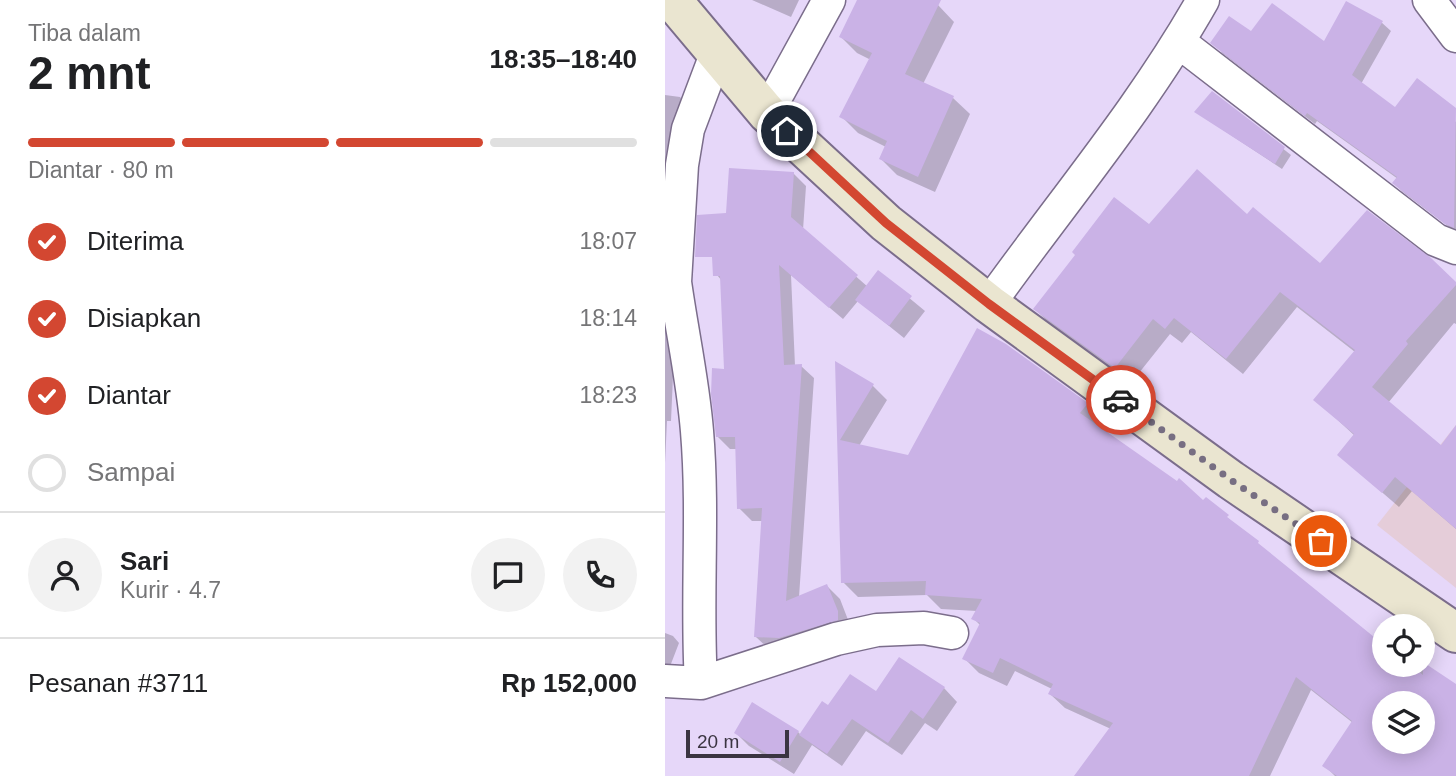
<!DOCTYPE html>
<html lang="id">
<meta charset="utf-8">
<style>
:root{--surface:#fff;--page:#f2f2f2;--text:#202124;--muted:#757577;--line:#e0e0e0;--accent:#d34731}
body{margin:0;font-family:Arial,sans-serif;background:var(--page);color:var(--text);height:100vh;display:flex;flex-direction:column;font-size:26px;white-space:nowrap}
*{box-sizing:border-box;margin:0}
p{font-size:23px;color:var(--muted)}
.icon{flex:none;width:38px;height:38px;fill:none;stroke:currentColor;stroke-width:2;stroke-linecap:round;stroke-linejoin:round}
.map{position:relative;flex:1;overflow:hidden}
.details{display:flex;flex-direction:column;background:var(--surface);width:665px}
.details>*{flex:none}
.buttons{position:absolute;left:707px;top:614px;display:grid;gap:14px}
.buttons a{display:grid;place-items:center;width:63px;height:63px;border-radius:50%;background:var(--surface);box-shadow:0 4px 18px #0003;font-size:35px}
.scale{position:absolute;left:21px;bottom:18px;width:103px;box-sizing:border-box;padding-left:7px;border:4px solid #3b3542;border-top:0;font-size:19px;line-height:24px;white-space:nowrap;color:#3b3542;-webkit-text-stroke:5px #e6d7f9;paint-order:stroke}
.pin{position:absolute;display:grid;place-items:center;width:60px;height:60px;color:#fff;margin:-30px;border:4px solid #fff;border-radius:50%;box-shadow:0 2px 7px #0007}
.courier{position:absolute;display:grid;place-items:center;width:70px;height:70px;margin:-35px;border:5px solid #d34731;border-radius:50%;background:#fff;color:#222;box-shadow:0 2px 9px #0007}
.head em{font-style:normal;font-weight:700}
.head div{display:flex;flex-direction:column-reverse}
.head{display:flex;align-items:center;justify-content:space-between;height:119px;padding:0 28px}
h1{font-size:46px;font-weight:700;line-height:52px}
.bar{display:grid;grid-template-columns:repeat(4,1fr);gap:10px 7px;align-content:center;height:84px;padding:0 28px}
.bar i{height:9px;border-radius:5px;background:var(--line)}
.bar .selected{background:var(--accent)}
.bar p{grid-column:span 4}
.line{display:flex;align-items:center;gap:18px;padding:0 28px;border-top:2px solid var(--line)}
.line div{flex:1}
.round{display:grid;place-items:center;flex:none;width:74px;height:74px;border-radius:37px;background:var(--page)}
ol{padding:0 28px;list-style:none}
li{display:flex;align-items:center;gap:21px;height:77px}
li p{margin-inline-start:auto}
li .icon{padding:7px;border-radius:50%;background:var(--accent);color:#fff;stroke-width:4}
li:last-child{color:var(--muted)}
li i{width:38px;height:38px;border:4px solid var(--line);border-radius:50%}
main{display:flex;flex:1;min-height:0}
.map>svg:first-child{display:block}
.commercial{fill:#e5cdd9}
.shadow{fill:#0003;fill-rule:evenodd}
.building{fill:#cab2e6;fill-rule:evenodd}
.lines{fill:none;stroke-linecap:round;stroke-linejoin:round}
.street-casing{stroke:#7b6d8b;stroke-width:35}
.secondary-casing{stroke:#7b6d8b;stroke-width:42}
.street{stroke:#fff;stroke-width:32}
.secondary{stroke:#eae5d0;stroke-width:38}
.done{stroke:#776e82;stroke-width:7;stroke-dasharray:0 12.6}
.route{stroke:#d34731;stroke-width:9}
</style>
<main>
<section class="details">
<div class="head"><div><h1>2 mnt</h1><p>Tiba dalam</p></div><em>18:35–18:40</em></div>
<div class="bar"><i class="selected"></i><i class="selected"></i><i class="selected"></i><i></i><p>Diantar · 80 m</p></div>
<ol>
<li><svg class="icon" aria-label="check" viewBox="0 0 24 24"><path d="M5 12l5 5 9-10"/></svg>Diterima<p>18:07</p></li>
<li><svg class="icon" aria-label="check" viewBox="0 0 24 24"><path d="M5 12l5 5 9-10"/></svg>Disiapkan<p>18:14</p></li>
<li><svg class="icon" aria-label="check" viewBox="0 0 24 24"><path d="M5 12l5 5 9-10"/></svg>Diantar<p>18:23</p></li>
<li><i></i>Sampai</li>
</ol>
<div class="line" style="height:126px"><a class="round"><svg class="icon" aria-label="person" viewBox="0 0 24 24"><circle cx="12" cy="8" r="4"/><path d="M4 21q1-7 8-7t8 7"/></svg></a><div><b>Sari</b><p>Kurir · 4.7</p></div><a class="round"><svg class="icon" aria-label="chat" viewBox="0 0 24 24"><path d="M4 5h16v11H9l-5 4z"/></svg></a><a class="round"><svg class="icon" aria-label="phone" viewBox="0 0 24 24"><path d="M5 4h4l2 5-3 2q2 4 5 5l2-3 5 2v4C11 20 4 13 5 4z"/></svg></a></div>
<div class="line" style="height:91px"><div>Pesanan #3711</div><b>Rp 152,000</b></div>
</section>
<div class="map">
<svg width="791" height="776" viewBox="0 0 791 776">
<rect width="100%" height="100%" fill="#e6d7f9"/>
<path class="commercial" d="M791 425V588L712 525Z"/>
<path class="shadow" d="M87 0H134L126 17Z
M194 0H262L273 5 289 22 258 84 288 98 305 114 270 192 232 175 216 159 221 147 193 133 177 117 206 60 192 53 176 37Z
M716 22 726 31 696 84 730 110 747 88 791 122V232L738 192 729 183 733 179 652 121 650 124 556 52 587 34 659 44Z
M547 93 626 155 617 169 531 112Z
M0 95 15 97 28 110 13 164 0 162Z
M128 173 141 186 138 230 203 287 214 273 260 311 239 338 193 301 178 319 126 275 130 366H136L149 378 134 597 162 586 175 599 185 625 104 649 91 637 98 521H87L74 508 72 449H65L52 436 61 370 57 281 52 275 63 214Z
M582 216 655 265 791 283V324L789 323 723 403 776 447 791 428V529L747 491 734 507 674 455 690 436 651 400 690 352 632 307 578 374 526 332 517 343 505 334 466 383 386 325 370 309 484 226Z
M0 307 9 354 6 421H2L0 463Z
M172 364 207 385 222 400 194 446 244 457 422 404 436 419 430 426 539 502 541 499 606 556 719 647V665L758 664 791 686V776H670L659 765 688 723 646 690 605 776H410L446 729 400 708 385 694 387 689 350 671 342 686 314 673 300 659 316 626 308 618 312 611 276 609 262 595 193 597 178 582ZM719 704H758V742H719Z
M0 633 8 636 14 643 4 669 0 670Z
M279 688 292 702 272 731 260 723 237 755 201 731 177 766 147 745 129 774 84 746 71 733 133 732 136 735 164 708 211 693Z"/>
<path class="building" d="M192 0H276L240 74 289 96 253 177 214 159 222 141 174 117 207 53 174 37Z
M681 1 718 21 687 75 730 107 752 78 791 108 789 228 780 224 727 183 732 177 642 113 640 116 545 43 564 16 586 31 607 3 659 41Z
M547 91 620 147 610 164 529 112Z
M64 168 129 172 126 217 193 275 164 308 114 265 119 365 137 364 121 601 162 584 173 611V620L114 638 89 637 97 508 72 509 70 437H51L46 394 47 368 59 369 55 276H48L47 257H30L32 215 61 213Z
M532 169 582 214 588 207 655 263 702 210 766 258 791 282V285L741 341 743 344 707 387 776 445 791 425V529L730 477 717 493 672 455 689 434 648 400 690 350 615 292 561 359 509 318 500 329 488 319 450 368 368 309 410 255 407 252 449 197 484 224Z
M213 270 247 296 224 326 190 300Z
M312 328 341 344 423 403 415 413 512 481 514 478 538 500 541 497 564 515 562 517 594 541 593 543 719 645V665H745L758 675V662L791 684V776H672L657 766 687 721 631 677 584 776H409L448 723 383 694 388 684 335 658 328 673 297 659 315 623 306 619 317 599 260 595 261 581 176 583 170 361 209 384 175 440 243 455ZM719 704H758V742H719Z
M234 657 280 687 258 719 246 710 223 743 187 719 162 754 134 735 157 701 163 705 185 674 211 691Z
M87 702 134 731 115 762 69 733Z"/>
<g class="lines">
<defs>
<path id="street" d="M764 0 791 36
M514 42 771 240 791 248
M102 113 164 0
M0 282H10L17 165 23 129 52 52
M10 282C17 332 28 381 32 431 39 515 31 599 36 683
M324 304C396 203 477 108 538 0
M0 681 36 683 171 639 212 630 259 628 287 633"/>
<path id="secondary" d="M7 0 102 113 221 223 324 304 566 480 791 633"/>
</defs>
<use href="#street" class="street-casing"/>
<use href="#secondary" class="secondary-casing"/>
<use href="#street" class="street"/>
<use href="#secondary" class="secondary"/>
</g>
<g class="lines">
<path class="done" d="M456 400 566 480 656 541"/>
<path class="route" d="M122 131 221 223 324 304 456 400"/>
</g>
</svg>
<div class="buttons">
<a><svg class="icon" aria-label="locate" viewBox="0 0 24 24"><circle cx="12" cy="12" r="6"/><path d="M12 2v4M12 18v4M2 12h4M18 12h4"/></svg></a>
<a><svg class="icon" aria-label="layers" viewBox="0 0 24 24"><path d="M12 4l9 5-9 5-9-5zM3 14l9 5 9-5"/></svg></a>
</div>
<div class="scale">20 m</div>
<div class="pin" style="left:656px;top:541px;background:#ea580c"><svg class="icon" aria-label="bag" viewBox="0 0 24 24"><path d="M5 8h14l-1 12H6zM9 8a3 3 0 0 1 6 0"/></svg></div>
<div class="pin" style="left:122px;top:131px;background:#1f2937"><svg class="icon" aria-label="home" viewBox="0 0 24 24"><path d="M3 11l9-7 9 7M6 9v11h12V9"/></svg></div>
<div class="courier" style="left:456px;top:400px"><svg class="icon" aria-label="car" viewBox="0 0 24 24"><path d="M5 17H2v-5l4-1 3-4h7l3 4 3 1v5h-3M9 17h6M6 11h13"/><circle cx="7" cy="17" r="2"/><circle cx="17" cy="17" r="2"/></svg></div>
</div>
</main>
